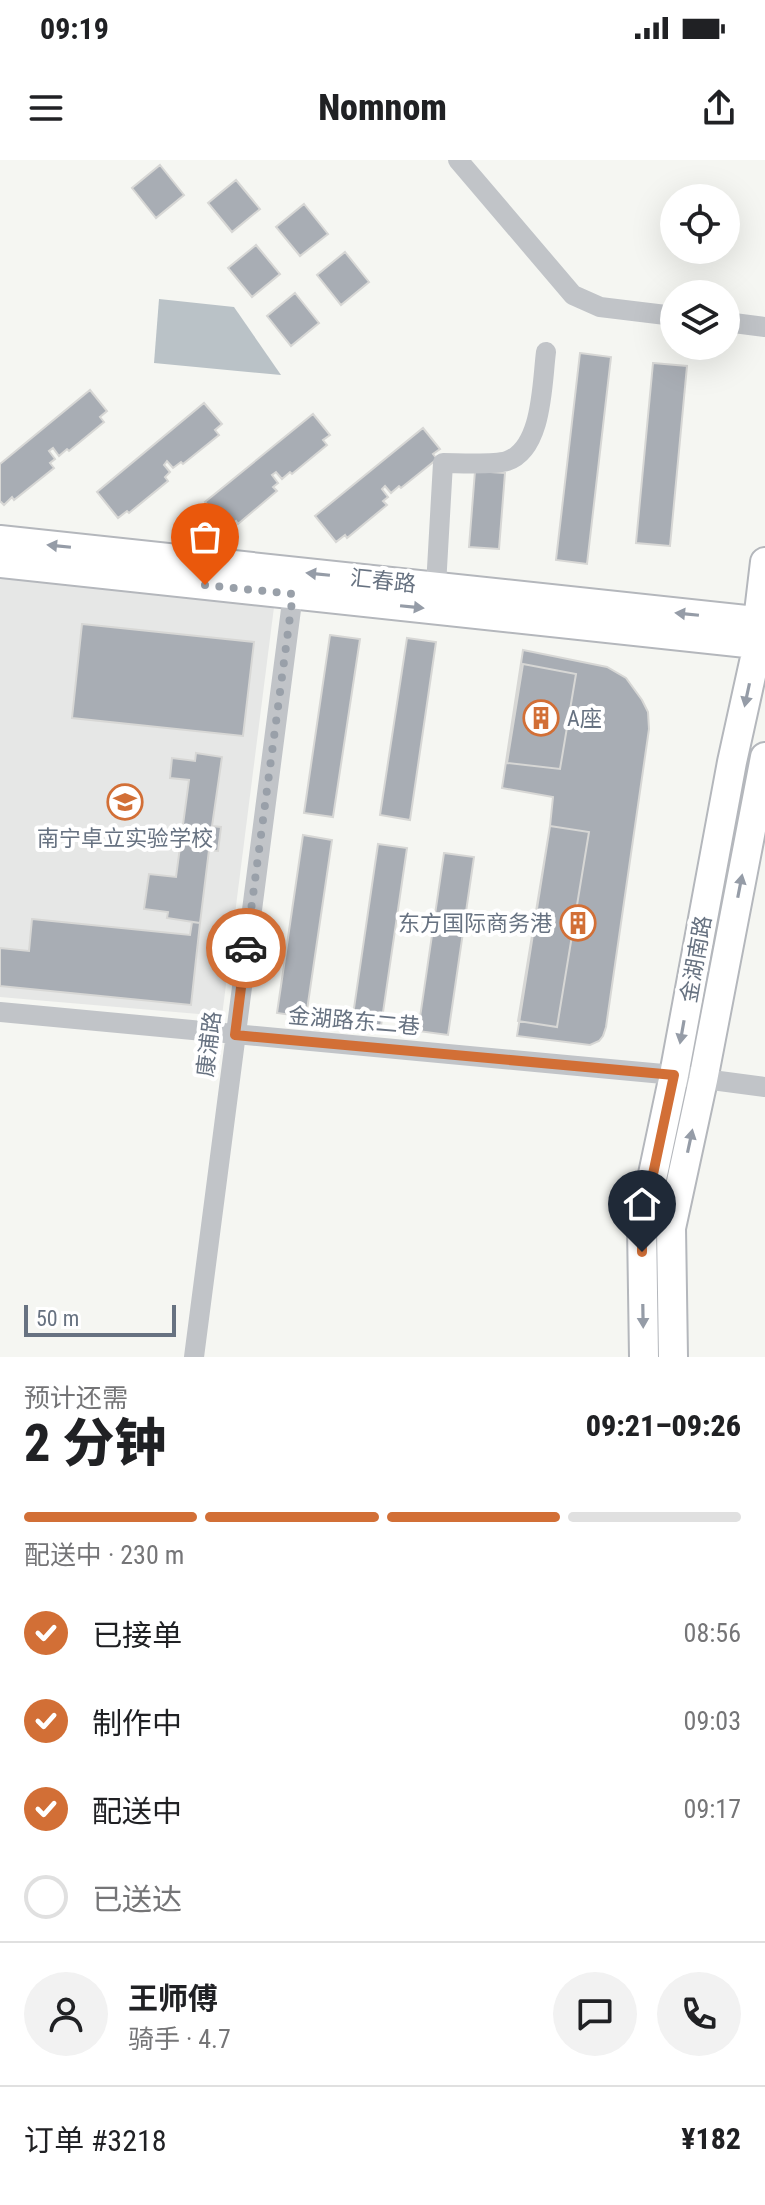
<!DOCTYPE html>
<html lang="zh">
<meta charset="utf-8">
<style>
:root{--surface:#fff;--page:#f2f2f2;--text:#202124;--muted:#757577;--line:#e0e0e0;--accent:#d26f36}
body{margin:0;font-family:"Roboto Condensed","Noto Sans SC",sans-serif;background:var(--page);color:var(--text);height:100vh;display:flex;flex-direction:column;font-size:30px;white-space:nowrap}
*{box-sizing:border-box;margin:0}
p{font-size:26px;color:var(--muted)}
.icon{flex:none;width:44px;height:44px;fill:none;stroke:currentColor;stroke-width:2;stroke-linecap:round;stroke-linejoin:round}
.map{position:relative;height:1197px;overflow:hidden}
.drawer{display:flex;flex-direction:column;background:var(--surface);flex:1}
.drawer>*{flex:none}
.controls{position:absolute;left:660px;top:24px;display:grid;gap:16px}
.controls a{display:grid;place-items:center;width:80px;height:80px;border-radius:50%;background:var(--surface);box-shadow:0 8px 32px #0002;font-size:40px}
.scale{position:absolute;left:24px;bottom:20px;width:152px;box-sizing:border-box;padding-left:8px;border:4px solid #677281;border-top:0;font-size:22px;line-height:28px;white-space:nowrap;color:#677281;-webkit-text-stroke:6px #fff;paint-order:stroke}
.pin{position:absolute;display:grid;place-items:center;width:68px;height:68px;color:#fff;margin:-82px -34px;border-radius:50% 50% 50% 0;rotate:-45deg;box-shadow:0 0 8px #0007}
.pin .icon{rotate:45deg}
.courier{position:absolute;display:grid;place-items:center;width:80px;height:80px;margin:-40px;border:6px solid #d26f36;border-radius:50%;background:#fff;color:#222;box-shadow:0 2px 10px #0007}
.overview em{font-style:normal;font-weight:800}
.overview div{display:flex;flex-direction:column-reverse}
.overview{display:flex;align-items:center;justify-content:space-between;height:136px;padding:0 24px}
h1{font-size:52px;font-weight:800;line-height:60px}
.bar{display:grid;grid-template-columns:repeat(4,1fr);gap:12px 8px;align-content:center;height:96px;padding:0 24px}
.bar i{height:10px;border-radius:6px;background:var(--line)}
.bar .active{background:var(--accent)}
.bar p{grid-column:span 4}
.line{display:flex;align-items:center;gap:20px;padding:0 24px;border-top:2px solid var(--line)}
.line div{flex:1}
.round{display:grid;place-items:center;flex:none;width:84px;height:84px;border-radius:42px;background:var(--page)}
ol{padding:0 24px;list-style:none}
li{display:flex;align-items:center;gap:24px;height:88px}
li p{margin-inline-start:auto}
li .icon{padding:8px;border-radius:50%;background:var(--accent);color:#fff;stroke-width:4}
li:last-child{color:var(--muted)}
li i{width:44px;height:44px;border:4px solid var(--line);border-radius:50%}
.status{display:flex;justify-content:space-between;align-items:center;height:56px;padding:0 40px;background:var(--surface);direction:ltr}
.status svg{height:22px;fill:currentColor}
header{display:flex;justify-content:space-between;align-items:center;height:104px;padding:0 24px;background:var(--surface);font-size:36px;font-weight:800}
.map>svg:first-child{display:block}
.built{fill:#e6e7e6}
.water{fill:#bac2c7}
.building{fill:#a8adb4;stroke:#d7d7d5;stroke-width:2}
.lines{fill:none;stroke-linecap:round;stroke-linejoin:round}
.secondary-casing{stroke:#b4b7bc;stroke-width:32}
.minor{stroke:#c1c4c8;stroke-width:20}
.secondary{stroke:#fff;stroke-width:28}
.oneway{fill:#959ca7}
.done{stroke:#99a0a9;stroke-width:8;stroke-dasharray:0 14.4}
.route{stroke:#d26f36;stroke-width:10}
.labels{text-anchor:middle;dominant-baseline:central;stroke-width:8;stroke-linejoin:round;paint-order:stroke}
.street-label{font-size:22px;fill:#677281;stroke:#fff}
.poi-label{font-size:22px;fill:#677281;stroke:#fff;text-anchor:start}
</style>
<div class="status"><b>09:19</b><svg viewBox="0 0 49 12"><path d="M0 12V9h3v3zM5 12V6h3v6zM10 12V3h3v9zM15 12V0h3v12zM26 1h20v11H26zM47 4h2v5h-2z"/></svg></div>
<header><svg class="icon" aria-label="menu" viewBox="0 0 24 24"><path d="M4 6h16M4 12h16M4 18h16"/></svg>Nomnom<svg class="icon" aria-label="share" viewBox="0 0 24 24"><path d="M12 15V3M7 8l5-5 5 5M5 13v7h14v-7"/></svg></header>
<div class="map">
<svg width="765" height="1197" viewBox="0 0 765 1197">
<rect width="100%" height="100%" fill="#f5f6f2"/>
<path class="built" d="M0 416 274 447 222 856 0 837Z"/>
<path class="water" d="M159 139 234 147 281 215 154 203Z"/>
<path class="building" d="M160 5 184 35 156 58 132 28Z
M236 20 260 49 232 72 208 43Z
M304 44 328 74 300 96 276 67Z
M256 85 280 114 252 137 228 108Z
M345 92 369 122 341 145 317 115Z
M295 133 319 163 291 186 267 156Z
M580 193 611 197 587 404 556 400Z
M653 203 687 206 670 386 636 383Z
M90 230 107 251 100 257 104 262 69 291 67 289 59 296 53 288 49 291 55 299 50 303 54 308 14 340 12 337 4 345 0 341V304Z
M204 243 222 264 215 270 219 275 183 304 181 302 173 308 167 301 164 305 170 312 165 317 168 321 129 353 127 351 118 358 97 332Z
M313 254 330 275 323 280 327 285 292 314 290 312 282 319 276 312 272 315 278 323 273 327 277 331 238 364 236 361 227 368 205 342Z
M423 268 440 289 433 294 437 299 401 328 399 326 391 333 385 326 382 329 388 337 383 341 387 345 347 378 345 375 336 382 315 356Z
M475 311 505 313 499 389 469 387Z
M82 464 254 482 243 576 72 558Z
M330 475 360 479 333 657 304 653Z
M407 478 436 482 410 660 380 655Z
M523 490 607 507 626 518 642 540 648 552 649 569 606 867 603 876 599 881 590 885 517 876 550 666 553 637 502 628Z
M523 504 576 514 560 609 507 603Z
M196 593 222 597 212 666 221 667 218 691 209 690 200 763 167 758 168 752 144 749 149 714 176 717 189 620 170 618 172 598 195 601Z
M550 666 589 672 557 867 518 861Z
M303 675 332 680 306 857 277 853Z
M378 684 407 688 381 866 352 862Z
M444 693 474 697 448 875 418 871Z
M32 759 190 775 192 762 200 763 191 845 0 826V788L29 791Z"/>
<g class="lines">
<defs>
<path id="secondary" d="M0 380 765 462
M0 403 765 485
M644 1197 642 1066 674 915 732 602 758 484V461L765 402
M673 1197 671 1068 703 920 765 597"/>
</defs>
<use href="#secondary" class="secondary-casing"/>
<path class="minor" d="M458 0 573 135 600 147 674 156
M726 162 765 167
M436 426 443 303C458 303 495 305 507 301 543 289 542 222 546 192
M0 852 674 915 765 927
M194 1197 293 434"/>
<use href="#secondary" class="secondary"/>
</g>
<defs><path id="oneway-solid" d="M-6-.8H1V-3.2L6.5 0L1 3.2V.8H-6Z" transform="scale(2)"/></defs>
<g class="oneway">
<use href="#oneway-solid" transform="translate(59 386) rotate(-174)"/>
<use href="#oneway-solid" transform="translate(318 414) rotate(-174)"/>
<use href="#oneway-solid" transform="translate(412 447) rotate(6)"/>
<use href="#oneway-solid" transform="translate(687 454) rotate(-174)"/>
<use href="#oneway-solid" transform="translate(747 535) rotate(102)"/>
<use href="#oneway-solid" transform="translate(740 726) rotate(-79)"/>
<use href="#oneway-solid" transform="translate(682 872) rotate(100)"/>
<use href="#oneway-solid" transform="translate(690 981) rotate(-78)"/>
<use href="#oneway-solid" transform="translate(643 1156) rotate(89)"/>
</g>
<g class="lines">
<path class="done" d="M205 425 293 434 246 788"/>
<path class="route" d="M246 788 235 875 674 915 642 1066V1092"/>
</g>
<defs>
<symbol id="building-ring" viewBox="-11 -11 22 22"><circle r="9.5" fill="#fff" stroke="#d26f36" stroke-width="1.5"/><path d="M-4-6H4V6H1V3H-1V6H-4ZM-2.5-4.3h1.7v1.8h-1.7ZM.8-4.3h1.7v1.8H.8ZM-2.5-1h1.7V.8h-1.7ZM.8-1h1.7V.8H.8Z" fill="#d26f36"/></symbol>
<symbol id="school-ring" viewBox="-11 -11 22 22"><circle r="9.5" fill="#fff" stroke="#d26f36" stroke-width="1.5"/><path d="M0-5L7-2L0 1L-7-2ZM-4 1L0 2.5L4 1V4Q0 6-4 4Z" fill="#d26f36"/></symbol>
</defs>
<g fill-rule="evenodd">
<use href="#building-ring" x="521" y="538" width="40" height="40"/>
<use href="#school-ring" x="105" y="622" width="40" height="40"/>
<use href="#building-ring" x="558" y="743" width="40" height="40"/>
</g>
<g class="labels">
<g class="street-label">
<text transform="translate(383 421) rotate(6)">汇春路</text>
<text transform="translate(696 799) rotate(-80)">金湖南路</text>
<text transform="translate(354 861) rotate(5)">金湖路东二巷</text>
<text transform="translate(209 884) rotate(-83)">康浦路</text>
</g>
<g class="poi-label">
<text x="567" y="558">A座</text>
<text x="125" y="678" text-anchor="middle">南宁卓立实验学校</text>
<text x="552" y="763" text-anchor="end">东方国际商务港</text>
</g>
</g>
</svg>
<div class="controls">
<a><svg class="icon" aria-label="locate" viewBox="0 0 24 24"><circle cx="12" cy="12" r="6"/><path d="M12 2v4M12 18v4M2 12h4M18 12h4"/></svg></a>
<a><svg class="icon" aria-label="layers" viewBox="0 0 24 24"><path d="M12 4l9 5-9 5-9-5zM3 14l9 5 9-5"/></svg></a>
</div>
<div class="scale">50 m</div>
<div class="pin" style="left:205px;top:425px;background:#ea580c"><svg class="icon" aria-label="bag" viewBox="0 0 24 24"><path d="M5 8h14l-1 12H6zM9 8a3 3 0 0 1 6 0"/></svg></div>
<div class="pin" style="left:642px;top:1092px;background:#1f2937"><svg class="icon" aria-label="home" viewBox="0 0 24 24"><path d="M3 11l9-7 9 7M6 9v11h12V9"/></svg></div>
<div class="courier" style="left:246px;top:788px"><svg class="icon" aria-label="car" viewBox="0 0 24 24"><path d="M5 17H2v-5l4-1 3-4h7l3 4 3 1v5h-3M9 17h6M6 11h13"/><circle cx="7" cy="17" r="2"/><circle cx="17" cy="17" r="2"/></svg></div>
</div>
<section class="drawer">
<div class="overview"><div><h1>2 分钟</h1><p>预计还需</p></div><em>09:21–09:26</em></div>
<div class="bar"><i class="active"></i><i class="active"></i><i class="active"></i><i></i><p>配送中 · 230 m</p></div>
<ol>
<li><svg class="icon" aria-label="check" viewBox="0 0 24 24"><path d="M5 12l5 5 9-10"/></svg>已接单<p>08:56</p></li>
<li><svg class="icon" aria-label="check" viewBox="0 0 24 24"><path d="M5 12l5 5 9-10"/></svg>制作中<p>09:03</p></li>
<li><svg class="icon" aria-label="check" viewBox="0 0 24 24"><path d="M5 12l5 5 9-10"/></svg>配送中<p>09:17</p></li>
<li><i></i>已送达</li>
</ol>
<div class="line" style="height:144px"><a class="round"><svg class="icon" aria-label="person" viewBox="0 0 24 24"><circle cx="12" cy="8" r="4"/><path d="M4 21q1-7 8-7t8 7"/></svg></a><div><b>王师傅</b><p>骑手 · 4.7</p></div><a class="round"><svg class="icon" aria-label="chat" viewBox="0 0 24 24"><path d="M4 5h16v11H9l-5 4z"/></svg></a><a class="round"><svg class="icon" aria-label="phone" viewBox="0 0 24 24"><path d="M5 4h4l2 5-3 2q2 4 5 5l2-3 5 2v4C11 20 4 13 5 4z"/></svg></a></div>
<div class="line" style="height:104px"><div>订单 #3218</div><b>¥182</b></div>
</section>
